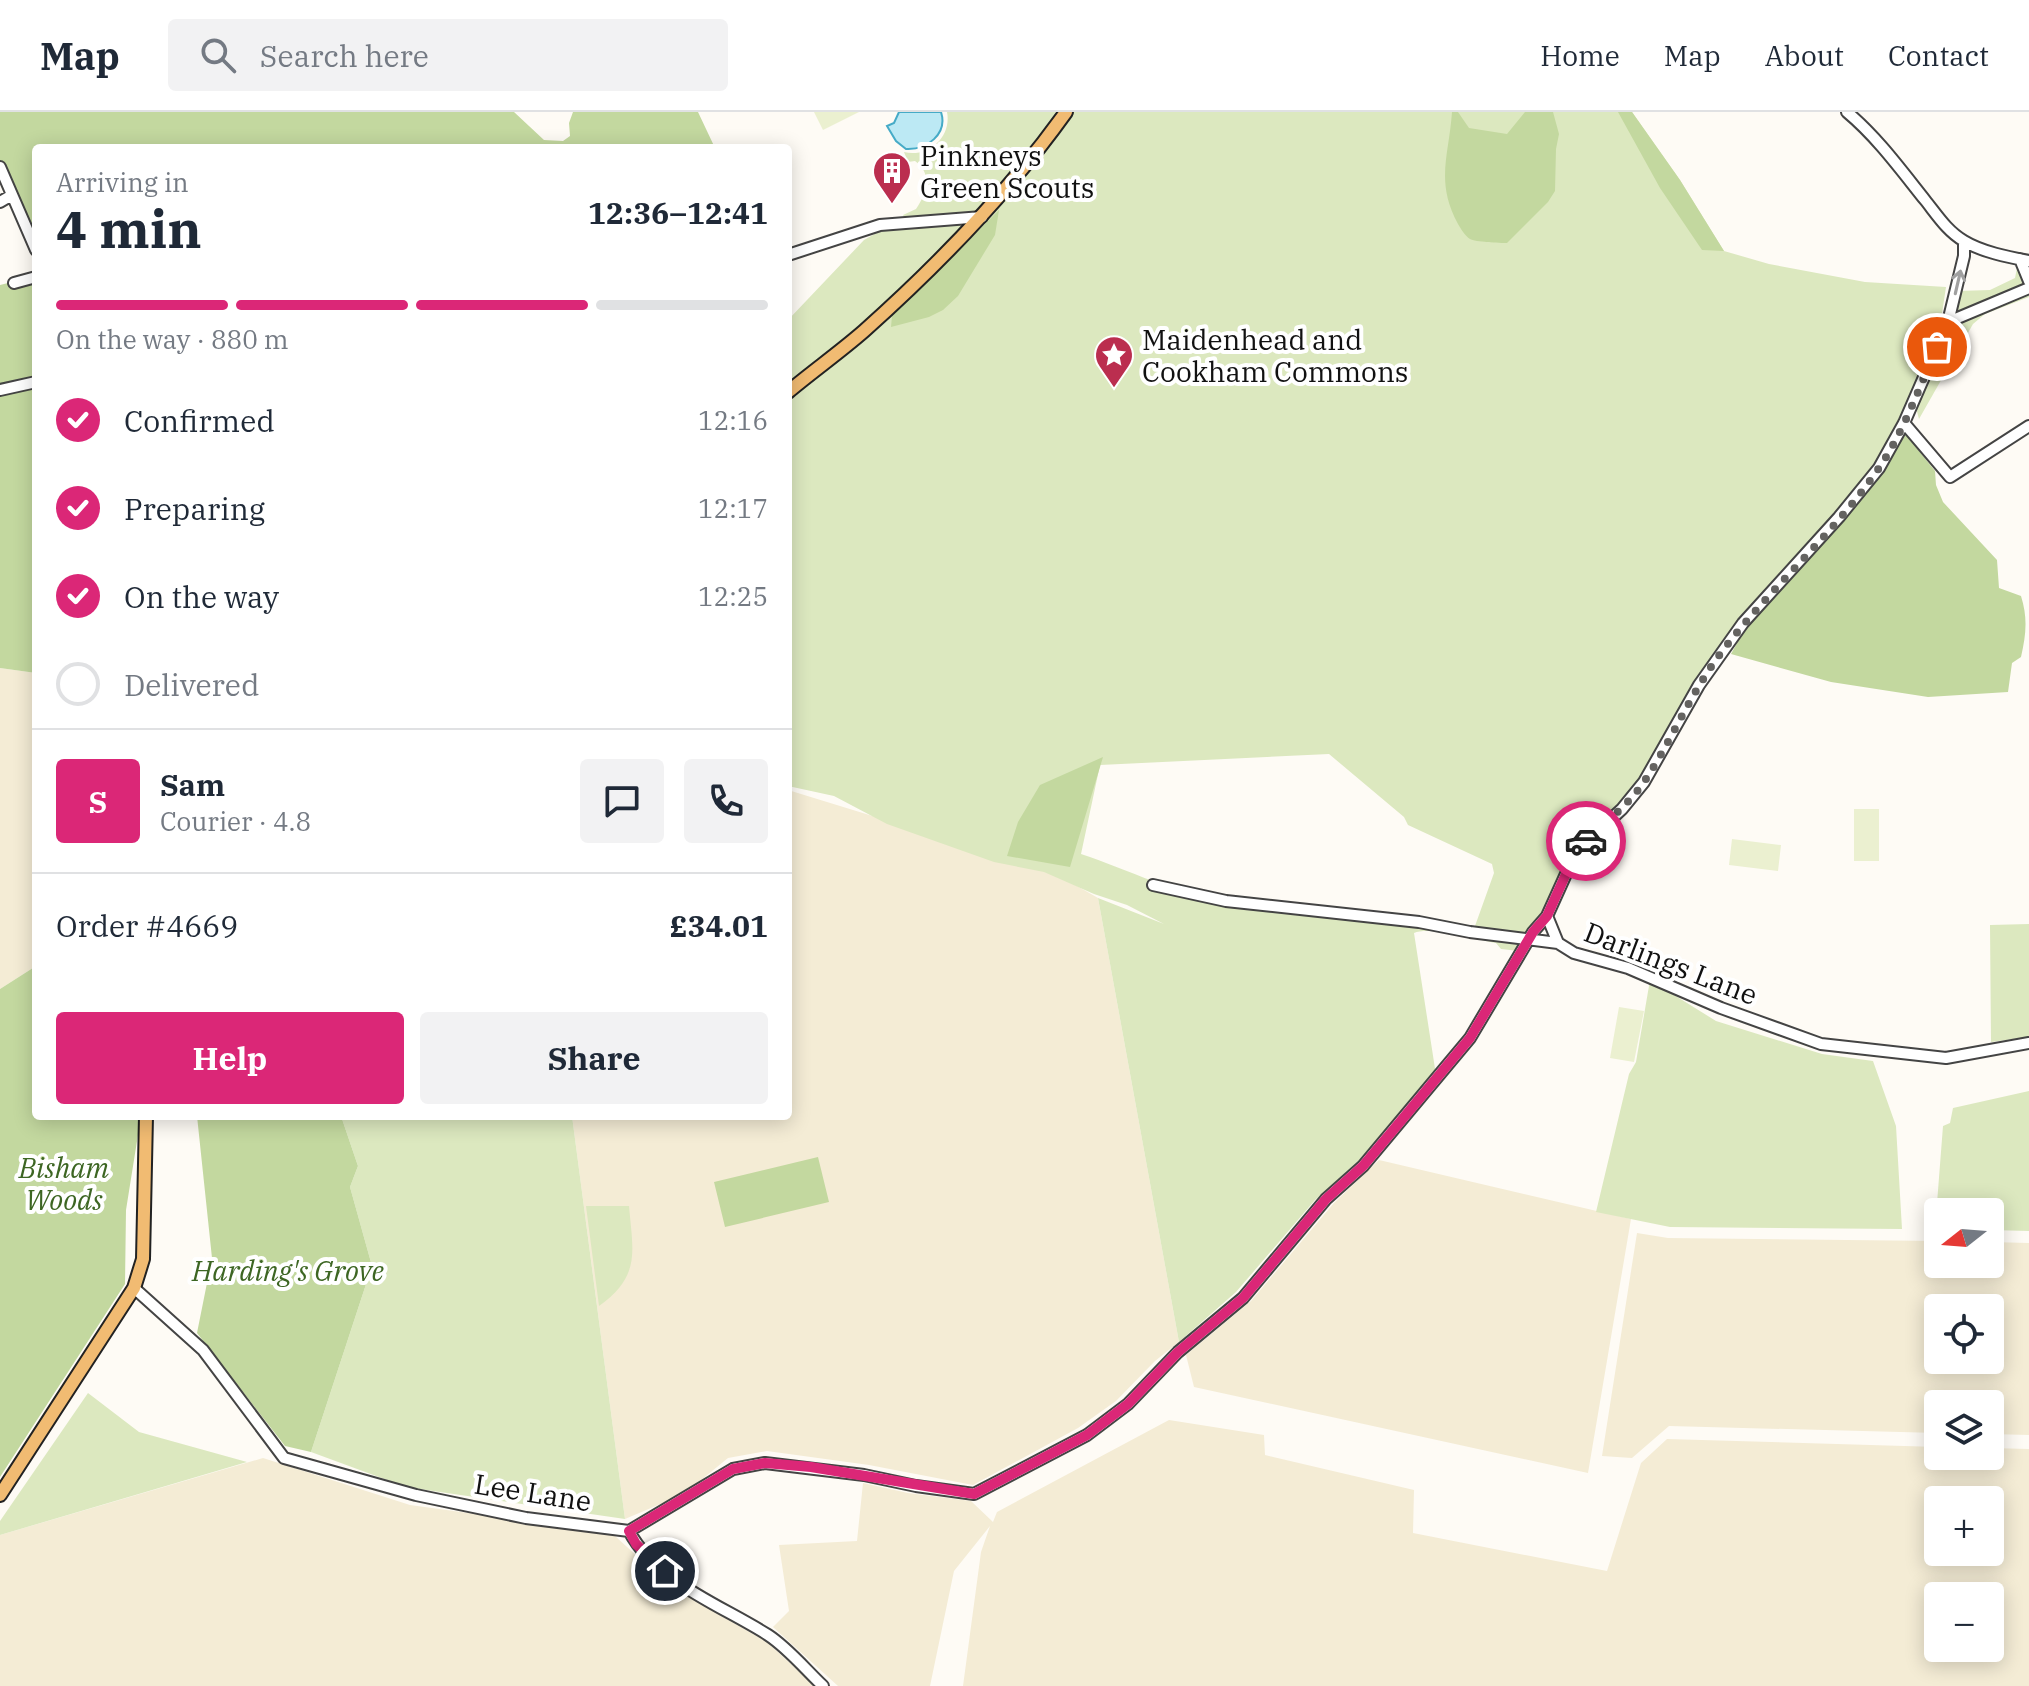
<!DOCTYPE html>
<meta charset="utf-8">
<style>
:root{--surface:#fff;--page:#f2f2f3;--text:#1f2937;--muted:#747a83;--line:#e0e1e3;--accent:#db2777}
body{margin:0;font-family:"IBM Plex Serif",serif;background:var(--page);color:var(--text);height:100vh;display:flex;flex-direction:column;font-size:30px;white-space:nowrap}
*{box-sizing:border-box;margin:0}
p{font-size:26px;color:var(--muted)}
.icon{flex:none;width:44px;height:44px;fill:none;stroke:currentColor;stroke-width:2;stroke-linecap:round;stroke-linejoin:round}
.map{position:relative;flex:1;overflow:hidden}
.details{position:absolute;left:32px;top:32px;width:760px;height:976px;display:flex;flex-direction:column;background:var(--surface);border-radius:8px;box-shadow:0 4px 20px #0003}
.details>*{flex:none}
.needle{width:52px;rotate:253deg}
.tools{position:absolute;left:1924px;top:1086px;display:grid;gap:16px}
.tools a{display:grid;place-items:center;width:80px;height:80px;border-radius:8px;background:var(--surface);box-shadow:0 4px 20px #0003;font-size:40px}
.pin{position:absolute;display:grid;place-items:center;width:68px;height:68px;color:#fff;margin:-34px;border:4px solid #fff;border-radius:50%;box-shadow:0 2px 8px #0007}
.courier{position:absolute;display:grid;place-items:center;width:80px;height:80px;margin:-40px;border:6px solid #db2777;border-radius:50%;background:#fff;color:#222;box-shadow:0 2px 10px #0007}
.summary em{font-style:normal;font-weight:800}
.summary div{display:flex;flex-direction:column-reverse}
.summary{display:flex;align-items:center;justify-content:space-between;height:136px;padding:0 24px}
h1{font-size:52px;font-weight:800;line-height:60px}
.bar{display:grid;grid-template-columns:repeat(4,1fr);gap:12px 8px;align-content:center;height:96px;padding:0 24px}
.bar i{height:10px;border-radius:6px;background:var(--line)}
.bar .active{background:var(--accent)}
.bar p{grid-column:span 4}
.line{display:flex;align-items:center;gap:20px;padding:0 24px;border-top:2px solid var(--line)}
.line div{flex:1}
.round{display:grid;place-items:center;flex:none;width:84px;height:84px;border-radius:8px;background:var(--page)}
ol{padding:0 24px;list-style:none}
li{display:flex;align-items:center;gap:24px;height:88px}
li p{margin-inline-start:auto}
li .icon{padding:8px;border-radius:50%;background:var(--accent);color:#fff;stroke-width:4}
li:last-child{color:var(--muted)}
li i{width:44px;height:44px;border:4px solid var(--line);border-radius:50%}
.cta{display:flex;gap:16px;margin-top:auto;padding:16px 24px}
.cta a{flex:1;height:92px;border-radius:8px;background:var(--accent);color:#fff;font-size:32px;font-weight:800;line-height:92px;text-align:center}
.cta a+a{background:var(--page);color:var(--text)}
header{display:flex;align-items:center;gap:48px;box-sizing:border-box;height:112px;padding:0 40px;background:var(--surface);border-bottom:2px solid var(--line)}
header strong{font-size:38px}
nav{display:flex;gap:44px;margin-inline-start:auto;font-size:28px}
.search{width:560px;height:72px;background:var(--page);display:flex;align-items:center;gap:20px;box-sizing:border-box;padding:0 28px;border-radius:8px;color:var(--muted);font-size:30px}
.map>svg:first-child{display:block}
.farmland{fill:#f4ecd5;fill-rule:evenodd}
.green{fill:#dce8bf;fill-rule:evenodd}
.forest{fill:#c3d89f}
.pitch{fill:#ebf0d0}
.water{fill:#bce9f4;stroke:#46abc7;stroke-width:2}
.lines{fill:none;stroke-linecap:round;stroke-linejoin:round}
.minor-casing{stroke:#444;stroke-width:14}
.major-casing{stroke:#222;stroke-width:16}
.minor{stroke:#fff;stroke-width:10}
.major{stroke:#f1bb72;stroke-width:12}
.oneway{stroke:#a0a0a0}
.done{stroke:#646361;stroke-width:8;stroke-dasharray:0 14.4}
.route{stroke:#db2777;stroke-width:10}
.labels{text-anchor:middle;dominant-baseline:central;stroke-width:8;stroke-linejoin:round;paint-order:stroke}
.poi-label{font-size:28px;fill:#111;stroke:#fff;text-anchor:start}
.street-label{font-size:28px;fill:#111;stroke:#fff}
.park-label{font-size:28px;font-style:italic;fill:#3d6623;stroke:#fff}
</style>
<header>
<strong>Map</strong>
<div class="search"><svg class="icon" aria-label="search" viewBox="0 0 24 24"><circle cx="10" cy="10" r="6"/><path d="M15 15l6 6"/></svg>Search here</div>
<nav><a>Home</a><a>Map</a><a>About</a><a>Contact</a></nav>
</header>
<div class="map">
<svg width="2029" height="1574" viewBox="0 0 2029 1574">
<rect width="100%" height="100%" fill="#fefbf5"/>
<path class="farmland" d="M0 556 36 561V854L0 877Z
M788 678 1051 759 1098 786 1179 1230 1155 1249 1116 1289 1078 1316 973 1373 869 1353 767 1339 728 1346 684 1382 625 1407 572 1004H788Z
M1379 1048 1631 1107 1588 1361 1194 1275 1186 1243 1251 1189 1334 1091Z
M1637 1121 1668 1126 1938 1129V1152H1990V1130L2029 1131V1323L1990 1322V1292H1938V1321L1669 1314 1632 1346 1602 1344ZM1990 1196V1248H1938V1196Z
M1169 1308 1264 1323 1265 1343 1414 1378 1413 1421 1607 1459 1641 1351 1667 1327 1938 1335V1344H1990V1336L2029 1337V1574H963L981 1440 990 1414 954 1459 930 1574H838L773 1515 789 1499 779 1433 857 1429 863 1371 908 1381 971 1389 993 1410 997 1400ZM1990 1388V1440H1938V1388ZM1990 1484V1536H1938V1484Z
M263 1346 410 1393 569 1415 615 1424 649 1455 697 1490 767 1530 815 1574H0V1423Z"/>
<path class="green" d="M947 0H1632L1680 68 1724 139 1769 152 1865 170 1946 175 1941 208 1918 277 1879 351 1834 407 1772 473 1628 687 1597 716 1519 839 1501 837 1496 831C1477 828 1431 814 1414 821L1436 963 1358 1049 1315 1088 1236 1180 1179 1230 1098 786 1164 812 1127 793 1094 782 1044 760 994 750 887 712 834 684 788 674V208L864 128 880 119 910 116 903 103 916 97C927 81 933 62 915 49L908 50 904 40C928 46 952 25 947 0ZM1329 642 1404 705 1408 713 1492 752 1494 761 1475 814 1237 785C1183 788 1131 758 1081 742L1100 653Z
M2029 153V185L1985 202 1973 212 1919 307 1916 296 1943 229 1958 179 1990 178 2015 166 2017 156Z
M2029 812V925L1991 930 1990 813Z
M1650 868 1716 909 1822 942 1873 949 1896 1014 1902 1117 1670 1115 1596 1100 1629 962 1636 950Z
M2029 979V1119L1990 1118V1100H1938V1117H1935L1943 1014 1950 1011 1953 996Z
M341 1004H572L625 1407 406 1375 311 1340 372 1154 350 1075 358 1054Z
M586 1094H629C633 1140 641 1164 599 1194Z
M88 1281 139 1320 247 1350 0 1423V1409Z"/>
<path class="forest" d="M0 0H514L544 28 563 29 570 24 569 11 573 0H698L715 36H36V135L0 49Z
M1452 0H1458L1469 16 1507 22 1525 0H1553L1559 22 1556 37 1555 79 1548 90 1507 131C1500 131 1475 130 1470 127 1465 124 1461 117 1458 112 1435 69 1449 44 1452 0Z
M1618 0H1632L1680 68 1724 139 1702 138 1660 76Z
M999 98 995 123 958 184 943 198 929 205 891 215 892 204Z
M36 164V265L14 270 17 280 36 276V561L0 556V173Z
M1904 320 1935 359 1936 373 1943 390 1997 448 1999 476 2021 484C2028 506 2026 523 2021 545L2012 551 2008 580 1928 585 1831 570 1731 542 1753 502Z
M1103 645 1070 755 1007 744 1018 710 1040 673Z
M36 854V1004H141L126 1098 125 1172 0 1365V877Z
M197 1004H341L358 1054 350 1075 372 1154 311 1340 285 1334 197 1221 212 1146Z
M818 1045 829 1090 725 1115 714 1070Z"/>
<path class="pitch" d="M814 0H859L823 18Z
M1854 697H1879V749H1854Z
M1732 727 1781 733 1778 759 1729 753Z
M1619 895 1644 899 1634 950 1610 946Z"/>
<path class="water" d="M899 0H941C948 22 927 38 906 37L896 29 887 14 894 11Z"/>
<g class="lines">
<defs>
<path id="minor" d="M1847 0C1877 25 1901 58 1925 88 1937 103 1947 119 1964 129 1982 140 2008 145 2029 149
M0 55 36 138
M0 90 12 83
M788 143 880 113 982 105
M2020 147 2029 169
M14 171 36 165
M1948 210 2029 176
M0 278 36 270
M1904 311 1950 365 2029 314
M1153 773 1226 789 1419 810 1470 820 1558 831 1574 841 1628 856 1721 896 1821 932 1946 946 2029 931
M1547 804 1558 831
M134 1176 203 1238 284 1346 416 1383 526 1406 629 1419 733 1357 765 1351 864 1363 916 1374 974 1382 1087 1323 1128 1292 1178 1240 1243 1186 1326 1087 1363 1054 1470 926 1533 820 1547 804 1566 762 1582 734 1622 697 1644 670 1699 573 1743 511 1839 405 1879 356 1904 311 1948 210 1964 144V130
M629 1419C657 1471 721 1493 768 1523 788 1536 805 1557 823 1574"/>
<path id="major" d="M788 280C813 259 840 240 864 219 939 152 1008 81 1066 0
M0 1383 134 1176 143 1147 146 1004"/>
</defs>
<use href="#minor" class="minor-casing"/>
<use href="#major" class="major-casing"/>
<use href="#minor" class="minor"/>
<use href="#major" class="major"/>
</g>
<defs><path id="oneway-shaft" d="M-6 0H5M1.5-3L5.5 0L1.5 3" fill="none" stroke-width="1.6" stroke-linecap="round" stroke-linejoin="round" transform="scale(2)"/></defs>
<use class="oneway" href="#oneway-shaft" transform="translate(1958 170) rotate(-77)"/>
<g class="lines">
<path class="done" d="M1586 729C1605 710 1626 695 1642 673 1672 629 1691 579 1724 537 1772 474 1834 422 1879 356 1904 319 1919 276 1937 235"/>
<path class="route" d="M665 1459 636 1432 629 1419 733 1357 765 1351 811 1355 974 1382 1087 1323 1128 1292 1178 1240 1243 1186 1326 1087 1363 1054 1400 1010 1470 926 1533 820 1547 804 1566 762 1586 729"/>
</g>
<defs>
<symbol id="building-pin" viewBox="-11 -11 22 30"><path d="M0 17L-7.5 6A9.5 9.5 0 1 1 7.5 6Z" fill="#bb2e4f" stroke="#fff"/><path d="M-4-6H4V6H1V3H-1V6H-4ZM-2.5-4.3h1.7v1.8h-1.7ZM.8-4.3h1.7v1.8H.8ZM-2.5-1h1.7V.8h-1.7ZM.8-1h1.7V.8H.8Z" fill="#fff"/></symbol>
<symbol id="sight-pin" viewBox="-11 -11 22 30"><path d="M0 17L-7.5 6A9.5 9.5 0 1 1 7.5 6Z" fill="#bb2e4f" stroke="#fff"/><path d="M0-6L1.8-2.2L6-1.7L2.9 1.2L3.7 5.4L0 3.3L-3.7 5.4L-2.9 1.2L-6-1.7L-1.8-2.2Z" fill="#fff"/></symbol>
</defs>
<g fill-rule="evenodd">
<use href="#building-pin" x="870" y="37" width="44" height="60"/>
<use href="#sight-pin" x="1092" y="221" width="44" height="60"/>
</g>
<g class="labels">
<g class="poi-label">
<text x="920" y="43">Pinkneys<tspan x="920" dy="32">Green Scouts</tspan></text>
<text x="1142" y="227">Maidenhead and<tspan x="1142" dy="32">Cookham Commons</tspan></text>
</g>
<g class="street-label">
<text transform="translate(1671 851) rotate(21)">Darlings Lane</text>
<text transform="translate(533 1380) rotate(9)">Lee Lane</text>
</g>
<g class="park-label">
<text x="64" y="1055">Bisham<tspan x="64" dy="32">Woods</tspan></text>
<text x="288" y="1158">Harding's Grove</text>
</g>
</g>
</svg>
<div class="tools">
<a><svg class="needle" viewBox="-14 -14 28 28"><path d="M0-13l5 13h-10z" fill="#e53935"/><path d="M0 13l5-13h-10z" fill="#747a83"/></svg></a>
<a><svg class="icon" aria-label="locate" viewBox="0 0 24 24"><circle cx="12" cy="12" r="6"/><path d="M12 2v4M12 18v4M2 12h4M18 12h4"/></svg></a>
<a><svg class="icon" aria-label="layers" viewBox="0 0 24 24"><path d="M12 4l9 5-9 5-9-5zM3 14l9 5 9-5"/></svg></a>
<a>+</a>
<a>−</a>
</div>
<div class="pin" style="left:1937px;top:235px;background:#ea580c"><svg class="icon" aria-label="bag" viewBox="0 0 24 24"><path d="M5 8h14l-1 12H6zM9 8a3 3 0 0 1 6 0"/></svg></div>
<div class="pin" style="left:665px;top:1459px;background:#1f2937"><svg class="icon" aria-label="home" viewBox="0 0 24 24"><path d="M3 11l9-7 9 7M6 9v11h12V9"/></svg></div>
<div class="courier" style="left:1586px;top:729px"><svg class="icon" aria-label="car" viewBox="0 0 24 24"><path d="M5 17H2v-5l4-1 3-4h7l3 4 3 1v5h-3M9 17h6M6 11h13"/><circle cx="7" cy="17" r="2"/><circle cx="17" cy="17" r="2"/></svg></div>
<section class="details">
<div class="summary"><div><h1>4 min</h1><p>Arriving in</p></div><em>12:36–12:41</em></div>
<div class="bar"><i class="active"></i><i class="active"></i><i class="active"></i><i></i><p>On the way · 880 m</p></div>
<ol>
<li><svg class="icon" aria-label="check" viewBox="0 0 24 24"><path d="M5 12l5 5 9-10"/></svg>Confirmed<p>12:16</p></li>
<li><svg class="icon" aria-label="check" viewBox="0 0 24 24"><path d="M5 12l5 5 9-10"/></svg>Preparing<p>12:17</p></li>
<li><svg class="icon" aria-label="check" viewBox="0 0 24 24"><path d="M5 12l5 5 9-10"/></svg>On the way<p>12:25</p></li>
<li><i></i>Delivered</li>
</ol>
<div class="line" style="height:144px"><b class="round" style="background:var(--accent);color:#fff">S</b><div><b>Sam</b><p>Courier · 4.8</p></div><a class="round"><svg class="icon" aria-label="chat" viewBox="0 0 24 24"><path d="M4 5h16v11H9l-5 4z"/></svg></a><a class="round"><svg class="icon" aria-label="phone" viewBox="0 0 24 24"><path d="M5 4h4l2 5-3 2q2 4 5 5l2-3 5 2v4C11 20 4 13 5 4z"/></svg></a></div>
<div class="line" style="height:104px"><div>Order #4669</div><b>£34.01</b></div>
<div class="cta"><a>Help</a><a>Share</a></div>
</section>
</div>
